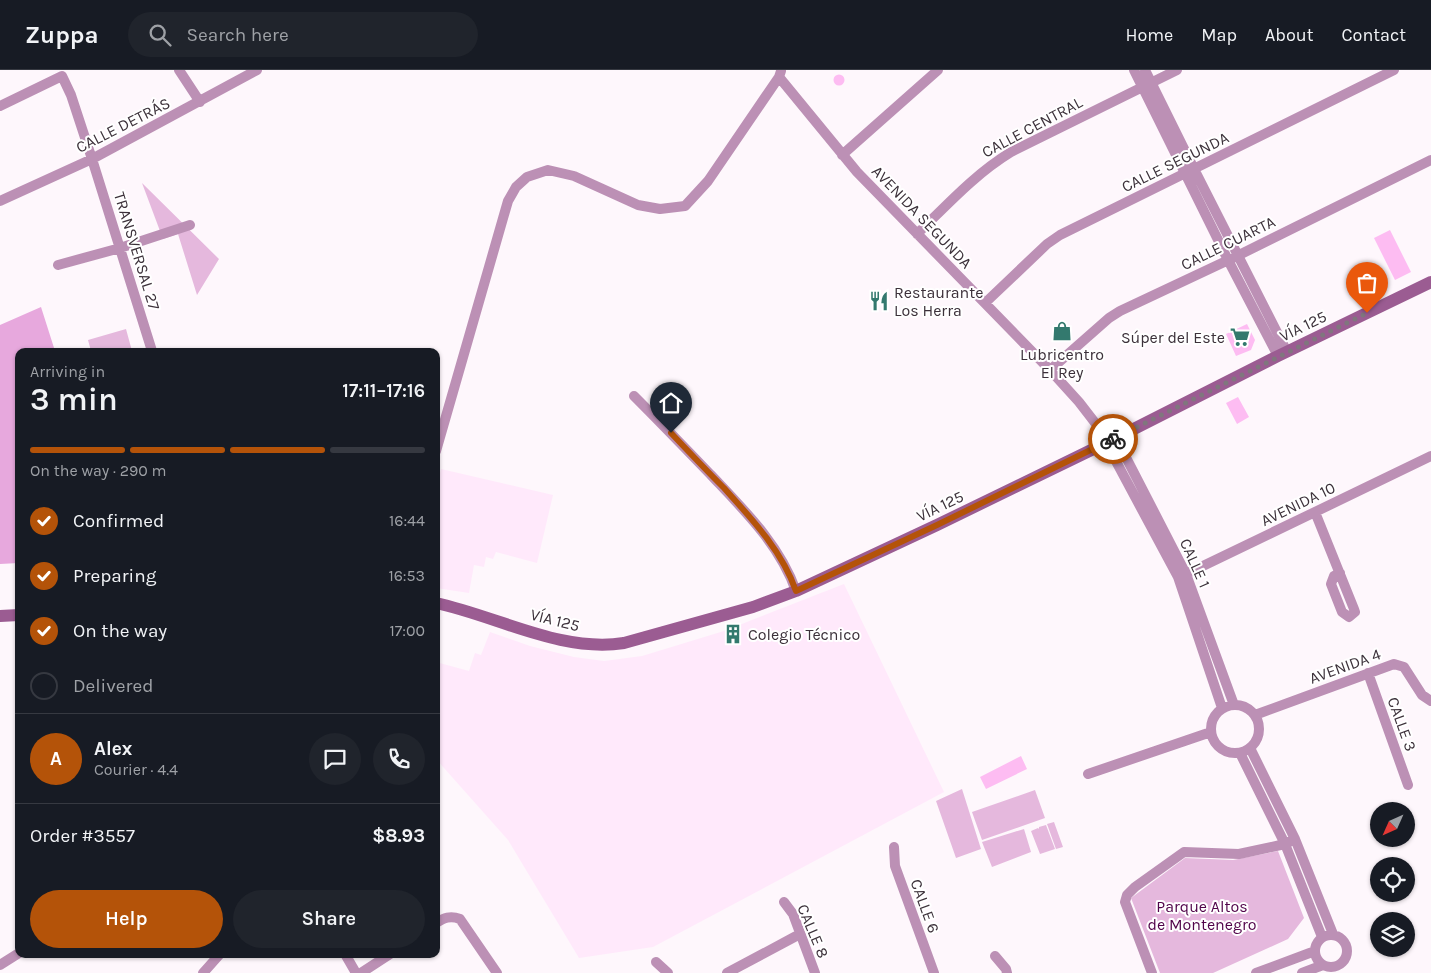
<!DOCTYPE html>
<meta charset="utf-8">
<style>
:root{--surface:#171b24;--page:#20242c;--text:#f1f3f6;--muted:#9ea1a6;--line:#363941;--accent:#b45309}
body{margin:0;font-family:Karla,sans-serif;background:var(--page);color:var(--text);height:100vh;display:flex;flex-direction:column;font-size:19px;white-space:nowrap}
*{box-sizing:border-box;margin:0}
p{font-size:16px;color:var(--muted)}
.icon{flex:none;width:28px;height:28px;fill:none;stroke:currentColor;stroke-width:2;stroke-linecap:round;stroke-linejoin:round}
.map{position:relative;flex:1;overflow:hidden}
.panel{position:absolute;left:15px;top:278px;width:425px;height:610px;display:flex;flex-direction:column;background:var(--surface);border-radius:10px;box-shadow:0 1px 4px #0004}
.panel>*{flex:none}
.needle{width:32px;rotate:225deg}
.buttons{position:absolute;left:1370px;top:732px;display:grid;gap:10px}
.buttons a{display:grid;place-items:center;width:45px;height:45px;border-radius:50%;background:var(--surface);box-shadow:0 1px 4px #0004;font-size:25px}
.pin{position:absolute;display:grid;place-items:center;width:42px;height:42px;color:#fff;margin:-51px -21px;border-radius:50% 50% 50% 0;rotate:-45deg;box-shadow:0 0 5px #0007}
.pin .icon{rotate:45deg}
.courier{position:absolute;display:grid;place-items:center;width:50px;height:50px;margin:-25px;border:4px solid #b45309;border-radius:50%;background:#fff;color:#222;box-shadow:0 1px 6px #0007}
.summary em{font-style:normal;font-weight:600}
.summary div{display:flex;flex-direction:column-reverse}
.summary{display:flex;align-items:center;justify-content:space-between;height:85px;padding:0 15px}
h1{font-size:32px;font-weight:600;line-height:38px}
.bar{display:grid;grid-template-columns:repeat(4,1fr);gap:8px 5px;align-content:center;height:60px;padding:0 15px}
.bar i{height:6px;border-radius:4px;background:var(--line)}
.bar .on{background:var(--accent)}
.bar p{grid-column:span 4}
.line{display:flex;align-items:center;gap:12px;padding:0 15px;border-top:1px solid var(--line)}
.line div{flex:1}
.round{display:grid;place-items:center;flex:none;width:52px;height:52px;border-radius:26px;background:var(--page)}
ol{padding:0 15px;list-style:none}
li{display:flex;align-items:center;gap:15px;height:55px}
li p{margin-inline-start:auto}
li .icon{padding:5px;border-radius:50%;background:var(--accent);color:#fff;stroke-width:4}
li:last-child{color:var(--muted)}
li i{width:28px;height:28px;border:2px solid var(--line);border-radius:50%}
.button{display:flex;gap:10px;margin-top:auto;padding:10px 15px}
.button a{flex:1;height:58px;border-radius:30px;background:var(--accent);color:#fff;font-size:20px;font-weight:600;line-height:58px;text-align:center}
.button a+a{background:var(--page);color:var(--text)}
header{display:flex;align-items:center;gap:30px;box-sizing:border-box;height:70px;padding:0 25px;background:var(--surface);border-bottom:1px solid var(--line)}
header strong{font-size:24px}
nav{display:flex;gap:28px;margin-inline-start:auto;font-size:18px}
.search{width:350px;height:45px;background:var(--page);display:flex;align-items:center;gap:12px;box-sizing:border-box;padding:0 18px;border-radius:28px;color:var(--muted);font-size:19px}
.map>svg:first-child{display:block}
.built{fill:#ffe9fb}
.green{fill:#e5b8dd}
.forest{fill:#e7a8dd}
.building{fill:#fdbcf2}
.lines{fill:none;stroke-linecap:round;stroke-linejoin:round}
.minor{stroke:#bc90b5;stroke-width:10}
.secondary{stroke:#9b5c92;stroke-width:12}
.done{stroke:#80767e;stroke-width:5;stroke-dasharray:0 9}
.route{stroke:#b45309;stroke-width:6}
.labels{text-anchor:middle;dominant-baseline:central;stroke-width:4;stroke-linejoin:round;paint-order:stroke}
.street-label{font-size:16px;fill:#3c313a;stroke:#fff}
.poi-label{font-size:16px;fill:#3c313a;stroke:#fff;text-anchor:start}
.park-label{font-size:16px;fill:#51044a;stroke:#fff}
</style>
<header>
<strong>Zuppa</strong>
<div class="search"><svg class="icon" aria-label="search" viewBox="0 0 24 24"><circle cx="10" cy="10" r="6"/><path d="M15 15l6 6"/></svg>Search here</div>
<nav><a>Home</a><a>Map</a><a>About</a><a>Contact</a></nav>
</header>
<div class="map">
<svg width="1431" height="903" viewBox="0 0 1431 903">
<rect width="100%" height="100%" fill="#fef7fc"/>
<path class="built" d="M441 399 553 425 537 493 496 482 493 489 486 487 484 497 474 495 469 523 436 518V418Z
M844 514 944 722 653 877 579 888 508 770 436 689V592L469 601 475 583 481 585 490 562 530 576 574 587 604 591 642 586 724 561Z"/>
<path class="green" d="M142 113 219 189 197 225 178 164 163 169Z
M126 259 132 281H91L88 270Z
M962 719 981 779 956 788 936 731Z
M1035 720 1045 748 982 770 972 742Z
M1054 752 1063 777 1056 779 1047 754Z
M1046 755 1055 779 1040 784 1031 761 1038 758 1039 759V757Z
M1024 759 1031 782 992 797 982 772Z
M1278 781 1304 848 1288 869 1213 903H1160L1131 828 1185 788 1233 790Z"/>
<path class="forest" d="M41 237 55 281H19V493L0 494V255Z"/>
<path class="building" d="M833.5 10a5.5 5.5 0 1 1 11 0a5.5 5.5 0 1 1-11 0Z
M1390 160 1411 202 1395 210 1374 168Z
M1247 254 1255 270 1251 280 1236 286 1226 264Z
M1238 327 1249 347 1237 354 1226 333Z
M736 559 738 565 730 568 728 562Z
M1021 686 1027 699 986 719 980 707Z"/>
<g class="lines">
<path class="minor" d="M179 0 200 32
M1134 0 1228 190 1278 286
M1145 0 1194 99 1287 282
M779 7 857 102 1050 300 1079 332 1096 354 1178 507 1222 638
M0 36 62 6 71 25 92 89 152 281
M842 85 938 0
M0 131 92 89 257 0
M917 164C947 135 975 104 1011 82L1177 0
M58 195 120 178 190 155
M985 233 1047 174 1060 165 1394 0
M1050 300 1109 248 1120 241 1237 186 1431 90
M634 326C660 352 685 378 711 405 744 440 780 475 796 521
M1116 368 1186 504 1234 635
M436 381 508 131 516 117 527 107 548 100 574 106 638 135 660 139 685 136 708 111 779 7 781 1
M1315 442 1354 539 1355 542 1349 547 1342 542 1331 514 1334 506 1340 503
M1180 507 1315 442 1431 386
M1368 603 1408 715
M1211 659a24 24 0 1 1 48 0a24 24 0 1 1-48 0Z
M1255 645 1394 594 1404 597 1422 625 1431 631
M1250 678 1295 769 1333 864
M1240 683 1285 774 1322 867
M1088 704 1211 662
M894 777 895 796 934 903
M784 832 793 844 815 903
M436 853C444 848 450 845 460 849L497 903
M1315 881a16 16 0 1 1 32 0a16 16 0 1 1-32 0Z
M345 884 356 903
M995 886 1006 899 1007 903
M656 892 668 903
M0 895 19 883
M203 903 220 884
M361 903 390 884
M727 903 800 864
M1152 903 1125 832 1127 825 1135 817 1184 782 1239 784 1285 774 1295 769
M1256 903 1315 881
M1302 903 1323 895"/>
<path class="secondary" d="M436 533C497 546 561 583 624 573L753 537 796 521 937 455 1116 368 1278 286 1431 212
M0 546 19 545"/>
</g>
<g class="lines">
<path class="done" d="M1113 369 1367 243"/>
<path class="route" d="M671 363C688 381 706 400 724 418 752 449 782 481 796 521L937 455 1113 369"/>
</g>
<defs>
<symbol id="restaurant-bare" viewBox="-9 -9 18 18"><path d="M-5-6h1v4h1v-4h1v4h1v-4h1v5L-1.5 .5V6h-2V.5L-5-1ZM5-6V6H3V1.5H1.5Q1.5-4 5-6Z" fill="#33796e" stroke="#fff" stroke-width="2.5" paint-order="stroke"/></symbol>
<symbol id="shop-bare" viewBox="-9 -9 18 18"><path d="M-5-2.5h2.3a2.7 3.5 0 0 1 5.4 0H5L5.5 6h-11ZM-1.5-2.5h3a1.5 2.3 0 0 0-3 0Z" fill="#33796e" stroke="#fff" stroke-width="2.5" paint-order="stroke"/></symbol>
<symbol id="supermarket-bare" viewBox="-9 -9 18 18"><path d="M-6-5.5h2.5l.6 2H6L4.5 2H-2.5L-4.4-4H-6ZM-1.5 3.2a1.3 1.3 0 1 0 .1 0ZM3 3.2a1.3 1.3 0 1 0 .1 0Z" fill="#33796e" stroke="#fff" stroke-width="2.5" paint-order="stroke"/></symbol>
<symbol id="building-bare" viewBox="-9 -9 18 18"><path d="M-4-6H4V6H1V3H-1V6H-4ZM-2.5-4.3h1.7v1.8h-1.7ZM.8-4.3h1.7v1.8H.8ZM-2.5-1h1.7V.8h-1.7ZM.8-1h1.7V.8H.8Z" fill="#33796e" stroke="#fff" stroke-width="2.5" paint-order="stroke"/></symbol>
</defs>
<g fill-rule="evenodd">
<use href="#restaurant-bare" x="865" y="217" width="28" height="28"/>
<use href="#shop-bare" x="1048" y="247" width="28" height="28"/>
<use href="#supermarket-bare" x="1226" y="253" width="28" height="28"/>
<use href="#building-bare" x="719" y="550" width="28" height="28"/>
</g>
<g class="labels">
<g class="street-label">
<text transform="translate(123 55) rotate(-27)">CALLE DETRÁS</text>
<text transform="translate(1032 57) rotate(-28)">CALLE CENTRAL</text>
<text transform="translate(1175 92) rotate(-26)">CALLE SEGUNDA</text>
<text transform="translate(922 147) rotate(46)">AVENIDA SEGUNDA</text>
<text transform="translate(1228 173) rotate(-26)">CALLE CUARTA</text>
<text transform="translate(137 181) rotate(73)">TRANSVERSAL 27</text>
<text transform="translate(1303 256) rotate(-26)">VÍA 125</text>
<text transform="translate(1298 434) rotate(-26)">AVENIDA 10</text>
<text transform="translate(940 436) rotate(-26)">VÍA 125</text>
<text transform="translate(1195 493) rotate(66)">CALLE 1</text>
<text transform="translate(555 550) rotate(14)">VÍA 125</text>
<text transform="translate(1345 596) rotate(-20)">AVENIDA 4</text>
<text transform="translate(1402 654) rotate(70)">CALLE 3</text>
<text transform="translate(925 836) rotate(70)">CALLE 6</text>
<text transform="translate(813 861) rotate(67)">CALLE 8</text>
</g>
<g class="poi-label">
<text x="894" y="222">Restaurante<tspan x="894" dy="18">Los Herra</tspan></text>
<text x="1225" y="267" text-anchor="end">Súper del Este</text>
<text x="1062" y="284" text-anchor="middle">Lubricentro<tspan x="1062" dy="18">El Rey</tspan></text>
<text x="748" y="564">Colegio Técnico</text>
</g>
<g class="park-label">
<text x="1202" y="836">Parque Altos<tspan x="1202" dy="18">de Montenegro</tspan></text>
</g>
</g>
</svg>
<div class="buttons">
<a><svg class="needle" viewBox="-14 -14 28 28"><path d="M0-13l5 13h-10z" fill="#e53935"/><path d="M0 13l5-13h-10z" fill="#9ea1a6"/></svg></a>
<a><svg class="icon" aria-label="locate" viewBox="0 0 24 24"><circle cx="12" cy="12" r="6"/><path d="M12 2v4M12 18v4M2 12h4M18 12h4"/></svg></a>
<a><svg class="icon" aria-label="layers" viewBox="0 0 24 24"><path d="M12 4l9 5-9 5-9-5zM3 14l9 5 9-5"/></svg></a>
</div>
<div class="pin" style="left:1367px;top:243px;background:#ea580c"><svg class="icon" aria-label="bag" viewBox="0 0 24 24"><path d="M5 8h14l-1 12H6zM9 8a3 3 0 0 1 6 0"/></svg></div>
<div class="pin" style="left:671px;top:363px;background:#1f2937"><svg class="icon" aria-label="home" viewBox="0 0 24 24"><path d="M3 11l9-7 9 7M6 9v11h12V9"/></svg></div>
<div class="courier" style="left:1113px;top:369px"><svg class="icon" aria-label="bike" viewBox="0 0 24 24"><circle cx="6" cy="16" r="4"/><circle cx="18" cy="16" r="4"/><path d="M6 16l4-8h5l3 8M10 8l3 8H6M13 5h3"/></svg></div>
<section class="panel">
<div class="summary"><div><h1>3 min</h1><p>Arriving in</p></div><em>17:11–17:16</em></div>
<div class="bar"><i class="on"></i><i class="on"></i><i class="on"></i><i></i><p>On the way · 290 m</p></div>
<ol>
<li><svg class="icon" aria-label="check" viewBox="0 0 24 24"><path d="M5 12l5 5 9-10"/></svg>Confirmed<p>16:44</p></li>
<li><svg class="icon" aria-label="check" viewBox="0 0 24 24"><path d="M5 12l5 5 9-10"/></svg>Preparing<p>16:53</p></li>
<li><svg class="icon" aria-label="check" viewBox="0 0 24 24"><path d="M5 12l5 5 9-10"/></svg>On the way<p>17:00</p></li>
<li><i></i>Delivered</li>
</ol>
<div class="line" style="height:90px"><b class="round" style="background:var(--accent);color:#fff">A</b><div><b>Alex</b><p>Courier · 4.4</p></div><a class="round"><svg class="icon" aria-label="chat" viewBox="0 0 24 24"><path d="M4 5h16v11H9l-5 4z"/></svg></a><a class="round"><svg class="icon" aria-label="phone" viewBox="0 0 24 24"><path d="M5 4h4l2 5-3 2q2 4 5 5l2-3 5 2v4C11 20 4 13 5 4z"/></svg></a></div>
<div class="line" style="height:65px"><div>Order #3557</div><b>$8.93</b></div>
<div class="button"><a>Help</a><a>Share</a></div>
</section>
</div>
